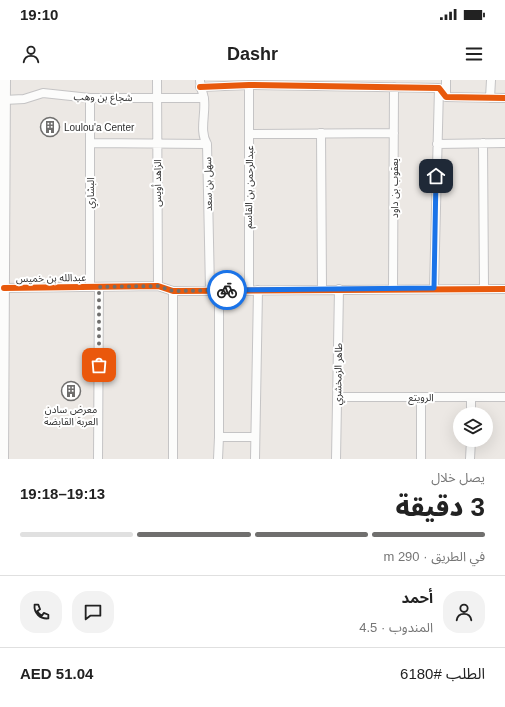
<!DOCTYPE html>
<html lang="ar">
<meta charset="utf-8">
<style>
:root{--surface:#fff;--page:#f2f2f2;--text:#222;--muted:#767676;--line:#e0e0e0;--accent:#706f6e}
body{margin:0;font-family:Arial,"Noto Sans Arabic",sans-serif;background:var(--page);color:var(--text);direction:rtl;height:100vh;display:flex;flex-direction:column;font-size:15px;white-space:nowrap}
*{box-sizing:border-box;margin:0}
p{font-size:13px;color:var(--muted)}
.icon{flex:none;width:22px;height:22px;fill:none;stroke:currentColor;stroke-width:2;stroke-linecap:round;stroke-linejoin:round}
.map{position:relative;height:379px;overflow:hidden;direction:ltr}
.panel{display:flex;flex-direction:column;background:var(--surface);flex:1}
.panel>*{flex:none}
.buttons{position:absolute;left:453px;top:327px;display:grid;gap:8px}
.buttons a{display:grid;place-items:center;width:40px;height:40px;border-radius:50%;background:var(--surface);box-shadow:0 4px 16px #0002;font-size:20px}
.pin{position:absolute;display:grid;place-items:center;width:34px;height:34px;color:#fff;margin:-17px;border-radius:8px;box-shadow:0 2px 6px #0006}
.courier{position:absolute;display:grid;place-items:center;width:40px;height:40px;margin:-20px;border:3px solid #1a73e8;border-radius:50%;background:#fff;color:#222;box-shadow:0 1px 5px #0007}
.overview em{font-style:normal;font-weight:800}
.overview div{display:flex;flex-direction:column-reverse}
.overview{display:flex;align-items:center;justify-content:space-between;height:68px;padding:0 20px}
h1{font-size:26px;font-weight:800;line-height:30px}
.bar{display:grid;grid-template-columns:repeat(4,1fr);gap:6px 4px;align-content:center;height:48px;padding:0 20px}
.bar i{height:5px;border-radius:3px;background:var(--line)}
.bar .active{background:var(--accent)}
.bar p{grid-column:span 4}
.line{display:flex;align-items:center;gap:10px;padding:0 20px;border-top:1px solid var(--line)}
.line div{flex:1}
.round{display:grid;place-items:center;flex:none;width:42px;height:42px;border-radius:16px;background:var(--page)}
.status{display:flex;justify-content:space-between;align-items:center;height:28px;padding:0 20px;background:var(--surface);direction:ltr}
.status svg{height:11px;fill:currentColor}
header{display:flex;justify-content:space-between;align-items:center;height:52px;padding:0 20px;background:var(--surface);font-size:18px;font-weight:800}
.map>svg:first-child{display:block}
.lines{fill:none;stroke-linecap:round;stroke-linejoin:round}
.minor-casing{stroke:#c5c4c5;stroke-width:10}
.secondary-casing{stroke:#c5c4c5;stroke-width:14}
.minor{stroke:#fcfcfb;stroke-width:8}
.secondary{stroke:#fcfcfb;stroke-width:12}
.cycleway-casing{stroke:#fff;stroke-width:8}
.cycleway{stroke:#e8590c;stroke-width:6}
.done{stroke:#706f6e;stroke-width:4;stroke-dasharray:0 7.2}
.route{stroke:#1a73e8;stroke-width:5}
.labels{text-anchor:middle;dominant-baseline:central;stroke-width:4;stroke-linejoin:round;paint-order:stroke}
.street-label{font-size:10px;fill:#2e2e2e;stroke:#fff}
.poi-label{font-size:10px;fill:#2e2e2e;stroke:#fff;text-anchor:start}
</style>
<div class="status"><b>19:10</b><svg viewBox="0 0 49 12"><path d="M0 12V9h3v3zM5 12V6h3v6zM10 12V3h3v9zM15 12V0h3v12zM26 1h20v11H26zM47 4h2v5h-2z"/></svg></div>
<header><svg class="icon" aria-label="menu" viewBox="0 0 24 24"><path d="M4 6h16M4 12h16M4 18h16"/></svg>Dashr<svg class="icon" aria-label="person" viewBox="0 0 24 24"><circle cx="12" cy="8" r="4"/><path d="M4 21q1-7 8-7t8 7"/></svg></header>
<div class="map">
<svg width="505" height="379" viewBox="0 0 505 379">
<rect width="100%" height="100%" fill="#ece8e4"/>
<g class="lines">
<defs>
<path id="minor" d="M157 0 158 206
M200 0C200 7 203 12 204 19 206 34 199 51 207 64L210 210
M446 0V17
M200 7 249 5 439 8 446 17 505 18
M90 18V207
M490 18 491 0
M4 20 24 19 43 13 90 18H204
M321 53 322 209
M250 54 394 53
M90 63 207 64
M483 63 484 208
M437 64 505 63
M4 208 158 206 173 211 505 209
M393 208 394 7
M434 208 439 8
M249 209V5
M173 211V379
M337 317H505
M471 334V317
M219 357H255
M98 379 99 207
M218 379 219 357V210
M255 379 258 210
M336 379 339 209
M421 379V317
M470 379 471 360"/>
<path id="secondary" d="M2 379 4 0"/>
</defs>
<use href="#minor" class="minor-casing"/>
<use href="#secondary" class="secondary-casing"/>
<use href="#minor" class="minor"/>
<use href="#secondary" class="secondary"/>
<defs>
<path id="cycleway" d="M200 7 249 5 439 8 446 17 505 18
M4 208 158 206 173 211 505 209"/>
</defs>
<use href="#cycleway" class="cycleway-casing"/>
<use href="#cycleway" class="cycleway"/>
</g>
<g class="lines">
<path class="done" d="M99 285V207L158 206 173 211 227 210"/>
<path class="route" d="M227 210 434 208 436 96"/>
</g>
<defs>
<symbol id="building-ring" viewBox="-11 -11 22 22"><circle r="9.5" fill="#fff" stroke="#706f6e" stroke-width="1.5"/><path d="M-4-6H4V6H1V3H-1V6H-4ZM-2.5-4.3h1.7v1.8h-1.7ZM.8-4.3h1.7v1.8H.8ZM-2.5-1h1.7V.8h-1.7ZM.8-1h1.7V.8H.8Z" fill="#706f6e"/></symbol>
</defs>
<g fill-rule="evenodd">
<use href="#building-ring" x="39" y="36" width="22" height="22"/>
<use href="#building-ring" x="60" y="300" width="22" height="22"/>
</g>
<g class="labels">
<g class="street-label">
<text transform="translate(103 17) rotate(1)">شجاع بن وهب</text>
<text transform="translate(157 103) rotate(-90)">الزاهد أويس</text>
<text transform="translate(208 104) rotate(-91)">سهل بن سعد</text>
<text transform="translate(249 107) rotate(-89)">عبدالرحمن بن القاسم</text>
<text transform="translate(394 108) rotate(-90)">يعقوب بن داود</text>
<text transform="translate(90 113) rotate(-90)">البشاري</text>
<text transform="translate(51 198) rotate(-1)">عبدالله بن خميس</text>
<text transform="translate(338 294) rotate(-89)">طاهر الزمخشري</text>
<text x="421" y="317">الرويتع</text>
</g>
<g class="poi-label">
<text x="64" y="47">Loulou'a Center</text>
<text x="71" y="329" text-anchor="middle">معرض سادن<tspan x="71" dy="12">العربة القابضة</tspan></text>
</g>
</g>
</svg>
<div class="buttons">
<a><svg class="icon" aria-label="layers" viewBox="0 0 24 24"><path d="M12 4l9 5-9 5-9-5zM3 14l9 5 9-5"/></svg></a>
</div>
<div class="pin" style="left:99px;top:285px;background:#ea580c"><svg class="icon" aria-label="bag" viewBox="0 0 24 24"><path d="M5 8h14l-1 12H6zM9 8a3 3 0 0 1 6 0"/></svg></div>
<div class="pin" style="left:436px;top:96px;background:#1f2937"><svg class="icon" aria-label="home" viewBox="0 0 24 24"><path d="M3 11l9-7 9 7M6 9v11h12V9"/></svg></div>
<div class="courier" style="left:227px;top:210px"><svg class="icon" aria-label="bike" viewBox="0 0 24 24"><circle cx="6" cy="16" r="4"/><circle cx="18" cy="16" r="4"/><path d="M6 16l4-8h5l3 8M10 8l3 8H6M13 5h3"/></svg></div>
</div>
<section class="panel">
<div class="overview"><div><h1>3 دقيقة</h1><p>يصل خلال</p></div><em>19:13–19:18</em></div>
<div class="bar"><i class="active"></i><i class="active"></i><i class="active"></i><i></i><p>في الطريق · 290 m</p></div>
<div class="line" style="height:72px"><a class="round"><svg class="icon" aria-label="person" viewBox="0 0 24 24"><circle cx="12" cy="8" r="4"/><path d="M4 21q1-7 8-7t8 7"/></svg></a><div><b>أحمد</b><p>المندوب · 4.5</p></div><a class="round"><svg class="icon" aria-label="chat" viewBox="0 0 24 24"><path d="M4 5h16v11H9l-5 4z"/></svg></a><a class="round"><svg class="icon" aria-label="phone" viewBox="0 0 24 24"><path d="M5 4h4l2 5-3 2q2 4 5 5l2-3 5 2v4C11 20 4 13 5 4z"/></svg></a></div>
<div class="line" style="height:52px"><div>الطلب #6180</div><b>AED 51.04</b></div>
</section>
